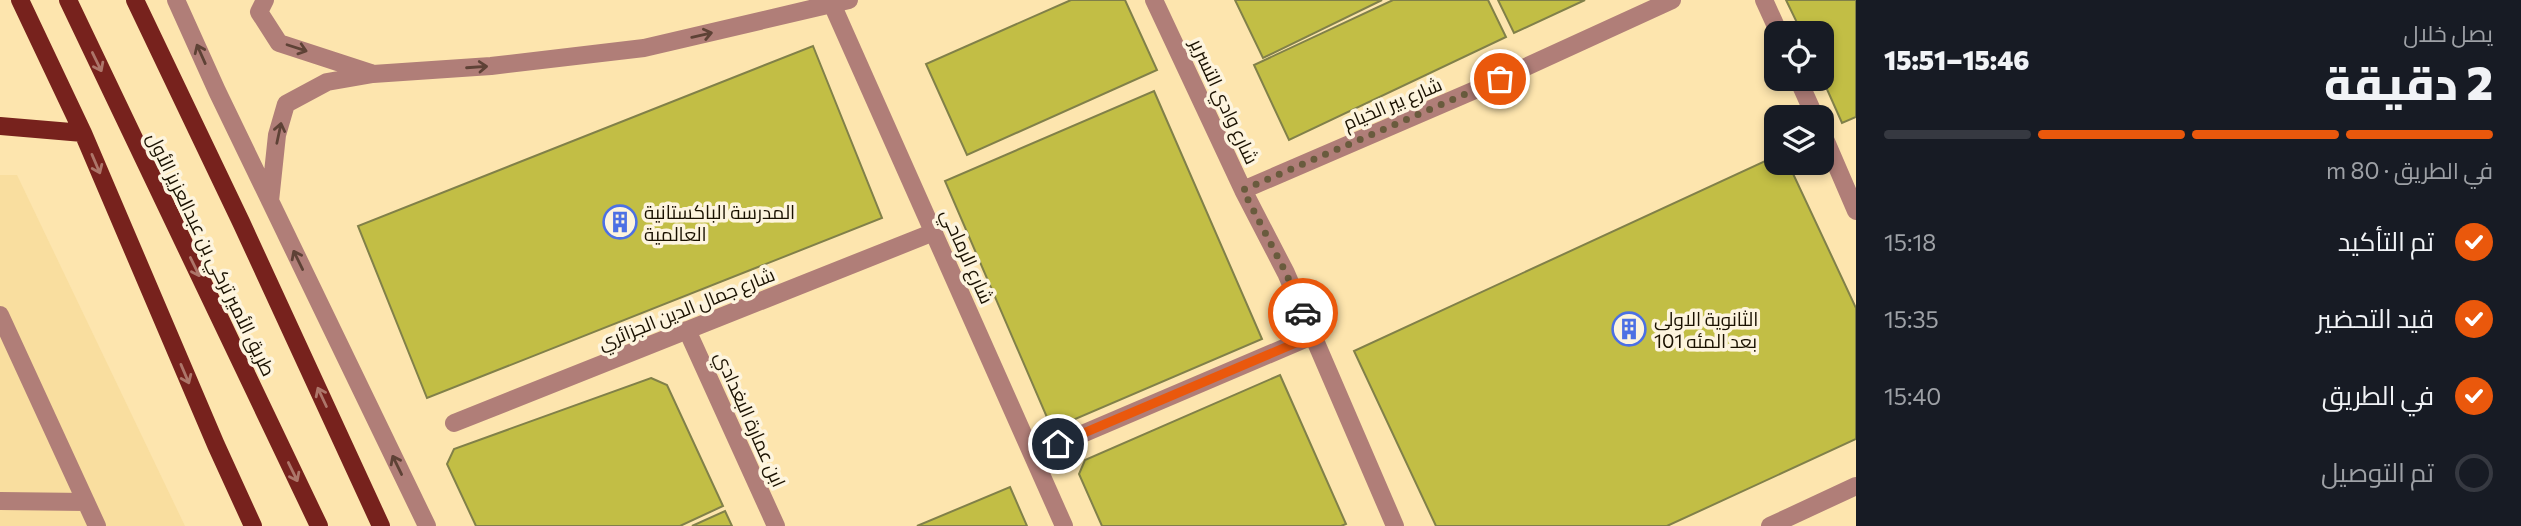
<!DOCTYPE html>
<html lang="ar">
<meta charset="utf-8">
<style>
:root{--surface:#171b24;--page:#242831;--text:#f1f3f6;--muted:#9ea1a6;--line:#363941;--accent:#ea580c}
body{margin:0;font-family:Commissioner,Cairo,sans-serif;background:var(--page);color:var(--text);direction:rtl;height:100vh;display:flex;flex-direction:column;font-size:26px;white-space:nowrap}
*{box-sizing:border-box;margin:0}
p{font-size:23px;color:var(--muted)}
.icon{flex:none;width:38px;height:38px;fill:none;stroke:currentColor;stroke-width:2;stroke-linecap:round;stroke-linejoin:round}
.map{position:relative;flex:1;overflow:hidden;direction:ltr}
.panel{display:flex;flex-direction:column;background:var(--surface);width:665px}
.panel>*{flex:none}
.tools{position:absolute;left:1764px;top:21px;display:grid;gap:14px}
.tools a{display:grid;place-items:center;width:70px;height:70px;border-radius:14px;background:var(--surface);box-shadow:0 4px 10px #0003;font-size:35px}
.pin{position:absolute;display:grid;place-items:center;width:60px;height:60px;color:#fff;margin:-30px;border:4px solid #fff;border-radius:50%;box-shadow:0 2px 7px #0007}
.courier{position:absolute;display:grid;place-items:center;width:70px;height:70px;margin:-35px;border:5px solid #ea580c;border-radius:50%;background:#fff;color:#222;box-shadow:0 2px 9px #0007}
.overview em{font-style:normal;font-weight:800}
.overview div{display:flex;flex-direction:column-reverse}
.overview{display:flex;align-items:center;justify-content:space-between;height:119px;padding:0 28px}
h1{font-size:46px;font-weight:800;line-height:52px}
.bar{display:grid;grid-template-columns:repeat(4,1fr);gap:10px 7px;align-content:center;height:84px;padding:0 28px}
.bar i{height:9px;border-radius:5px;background:var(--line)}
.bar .active{background:var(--accent)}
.bar p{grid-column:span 4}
ol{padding:0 28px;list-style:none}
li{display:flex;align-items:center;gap:21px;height:77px}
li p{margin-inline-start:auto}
li .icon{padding:7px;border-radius:50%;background:var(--accent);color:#fff;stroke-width:4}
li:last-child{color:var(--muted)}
li i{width:38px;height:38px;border:4px solid var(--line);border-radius:50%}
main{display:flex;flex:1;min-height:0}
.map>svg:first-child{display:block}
.built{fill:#f9de9f}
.building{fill:#c2be45;stroke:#818049;stroke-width:2}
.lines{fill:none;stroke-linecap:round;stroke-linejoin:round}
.minor{stroke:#b07e78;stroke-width:18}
.major{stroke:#77221d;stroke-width:18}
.oneway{stroke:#5e4236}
.oneway2{stroke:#ad766a}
.done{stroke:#695b3d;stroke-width:7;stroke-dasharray:0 12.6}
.route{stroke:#ea580c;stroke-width:9}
.labels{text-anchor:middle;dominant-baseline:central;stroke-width:7;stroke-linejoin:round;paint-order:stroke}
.street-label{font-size:19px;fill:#1a1100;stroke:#fdf4de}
.poi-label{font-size:19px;fill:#1a1100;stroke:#fdf4de;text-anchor:start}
</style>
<main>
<section class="panel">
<div class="overview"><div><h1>2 دقيقة</h1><p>يصل خلال</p></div><em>15:46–15:51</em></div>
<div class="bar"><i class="active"></i><i class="active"></i><i class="active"></i><i></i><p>في الطريق · 80 m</p></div>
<ol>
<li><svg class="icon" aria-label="check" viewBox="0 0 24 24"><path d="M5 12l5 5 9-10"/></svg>تم التأكيد<p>15:18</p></li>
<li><svg class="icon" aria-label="check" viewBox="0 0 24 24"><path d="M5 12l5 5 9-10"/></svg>قيد التحضير<p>15:35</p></li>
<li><svg class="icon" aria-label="check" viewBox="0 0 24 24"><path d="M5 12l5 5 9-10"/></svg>في الطريق<p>15:40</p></li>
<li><i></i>تم التوصيل</li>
</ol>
</section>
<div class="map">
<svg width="1856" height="526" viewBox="0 0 1856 526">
<rect width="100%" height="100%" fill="#fde5ae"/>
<path class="built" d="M0 175H17L185 526H0Z"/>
<path class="building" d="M1071 0H1125L1157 70 967 155 926 64Z
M1235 0H1382L1263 58Z
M1393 0H1488L1506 37 1289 140 1254 65Z
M1498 0H1585L1514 33Z
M1786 0H1856V117L1842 123 1822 78V33H1802Z
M813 46 882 218 427 398 358 226Z
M1154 91 1262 339 1052 429 945 181Z
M1776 156V163H1788L1856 308V439L1667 526H1436L1354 351Z
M1280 375 1346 524 1341 526H1102L1079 474 1085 460Z
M651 378 667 385 723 506 680 526H476L447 464 454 449Z
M1010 487 1027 526H917Z
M725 511 732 526H692Z"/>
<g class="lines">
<path class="minor" d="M176 0 217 91 427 526
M265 0 259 12 279 43 371 73
M1154 0 1243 190 1286 273 1395 526
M1764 0 1779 33
M832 4 1064 526
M1798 79 1815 117
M1822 132 1856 211
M1243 190 1482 87 1672 0
M270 201 277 135 286 104 327 82 373 74 491 66 644 48 849 0
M0 315 97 526
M687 330 776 526
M454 423 934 232
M1033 455 1312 336
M0 501 86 502
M1770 526 1856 486"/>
<path class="major" d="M20 0 83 133
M68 0 319 526
M135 0 241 222 381 526
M0 126 83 133 216 445 253 526"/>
</g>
<defs><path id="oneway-shaft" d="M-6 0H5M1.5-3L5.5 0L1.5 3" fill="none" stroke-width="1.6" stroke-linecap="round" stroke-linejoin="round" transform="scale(1.75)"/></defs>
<g class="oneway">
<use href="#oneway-shaft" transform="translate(702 35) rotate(-13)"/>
<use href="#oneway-shaft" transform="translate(297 48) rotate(18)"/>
<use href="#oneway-shaft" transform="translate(201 54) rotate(-114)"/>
<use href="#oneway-shaft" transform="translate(477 67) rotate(-4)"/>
<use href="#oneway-shaft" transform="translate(279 133) rotate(-78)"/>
<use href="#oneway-shaft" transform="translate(298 260) rotate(-116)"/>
<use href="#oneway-shaft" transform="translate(397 465) rotate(-116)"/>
</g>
<g class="oneway2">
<use href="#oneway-shaft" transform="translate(97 62) rotate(64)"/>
<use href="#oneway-shaft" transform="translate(96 164) rotate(67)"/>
<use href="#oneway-shaft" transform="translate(195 267) rotate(64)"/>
<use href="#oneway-shaft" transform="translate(185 374) rotate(67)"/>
<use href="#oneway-shaft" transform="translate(322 397) rotate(-115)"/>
<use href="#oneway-shaft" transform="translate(293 472) rotate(64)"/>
</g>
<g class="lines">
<path class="done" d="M1303 313 1286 273 1243 190 1500 79"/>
<path class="route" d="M1058 444 1312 336 1303 313"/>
</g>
<defs>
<symbol id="building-ring" viewBox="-11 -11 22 22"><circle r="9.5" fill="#fdf4de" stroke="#4c70e4" stroke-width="1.5"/><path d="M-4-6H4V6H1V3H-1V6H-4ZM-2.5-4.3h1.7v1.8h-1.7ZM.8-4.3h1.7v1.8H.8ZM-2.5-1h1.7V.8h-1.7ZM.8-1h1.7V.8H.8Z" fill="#4c70e4"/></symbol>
</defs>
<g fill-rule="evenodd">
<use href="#building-ring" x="601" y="203" width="38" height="38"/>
<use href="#building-ring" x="1610" y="310" width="38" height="38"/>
</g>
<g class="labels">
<g class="street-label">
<text transform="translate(1225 101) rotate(65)">شارع وادي التسرير</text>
<text transform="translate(1392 103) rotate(-23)">شارع بير الخيام</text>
<text transform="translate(212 254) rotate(64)">طريق الأمير تركي بن عبدالعزيز الأول</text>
<text transform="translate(968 256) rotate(66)">شارع الرماحي</text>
<text transform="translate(686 308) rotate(-22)">شارع جمال الدين الجزائري</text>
<text transform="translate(751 419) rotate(66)">ابن عمارة البغدادي</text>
</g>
<g class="poi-label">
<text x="644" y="211">المدرسة الباكستانية<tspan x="644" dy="22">العالمية</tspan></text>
<text x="1654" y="318">الثانوية الاولى<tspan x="1654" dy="22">بعد المئه 101</tspan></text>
</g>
</g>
</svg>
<div class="tools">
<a><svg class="icon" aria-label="locate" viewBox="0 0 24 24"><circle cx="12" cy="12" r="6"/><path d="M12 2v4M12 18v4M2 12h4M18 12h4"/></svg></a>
<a><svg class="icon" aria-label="layers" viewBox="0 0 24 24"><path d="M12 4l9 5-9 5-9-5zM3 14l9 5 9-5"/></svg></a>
</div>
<div class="pin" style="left:1500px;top:79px;background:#ea580c"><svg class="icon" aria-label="bag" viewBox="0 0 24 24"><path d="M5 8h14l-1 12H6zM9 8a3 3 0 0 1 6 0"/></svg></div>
<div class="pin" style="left:1058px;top:444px;background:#1f2937"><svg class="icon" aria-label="home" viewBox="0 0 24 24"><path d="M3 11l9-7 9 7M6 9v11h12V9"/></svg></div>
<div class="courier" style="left:1303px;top:313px"><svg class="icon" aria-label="car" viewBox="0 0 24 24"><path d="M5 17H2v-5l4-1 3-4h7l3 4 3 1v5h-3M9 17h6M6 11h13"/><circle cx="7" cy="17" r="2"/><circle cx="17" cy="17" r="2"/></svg></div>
</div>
</main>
